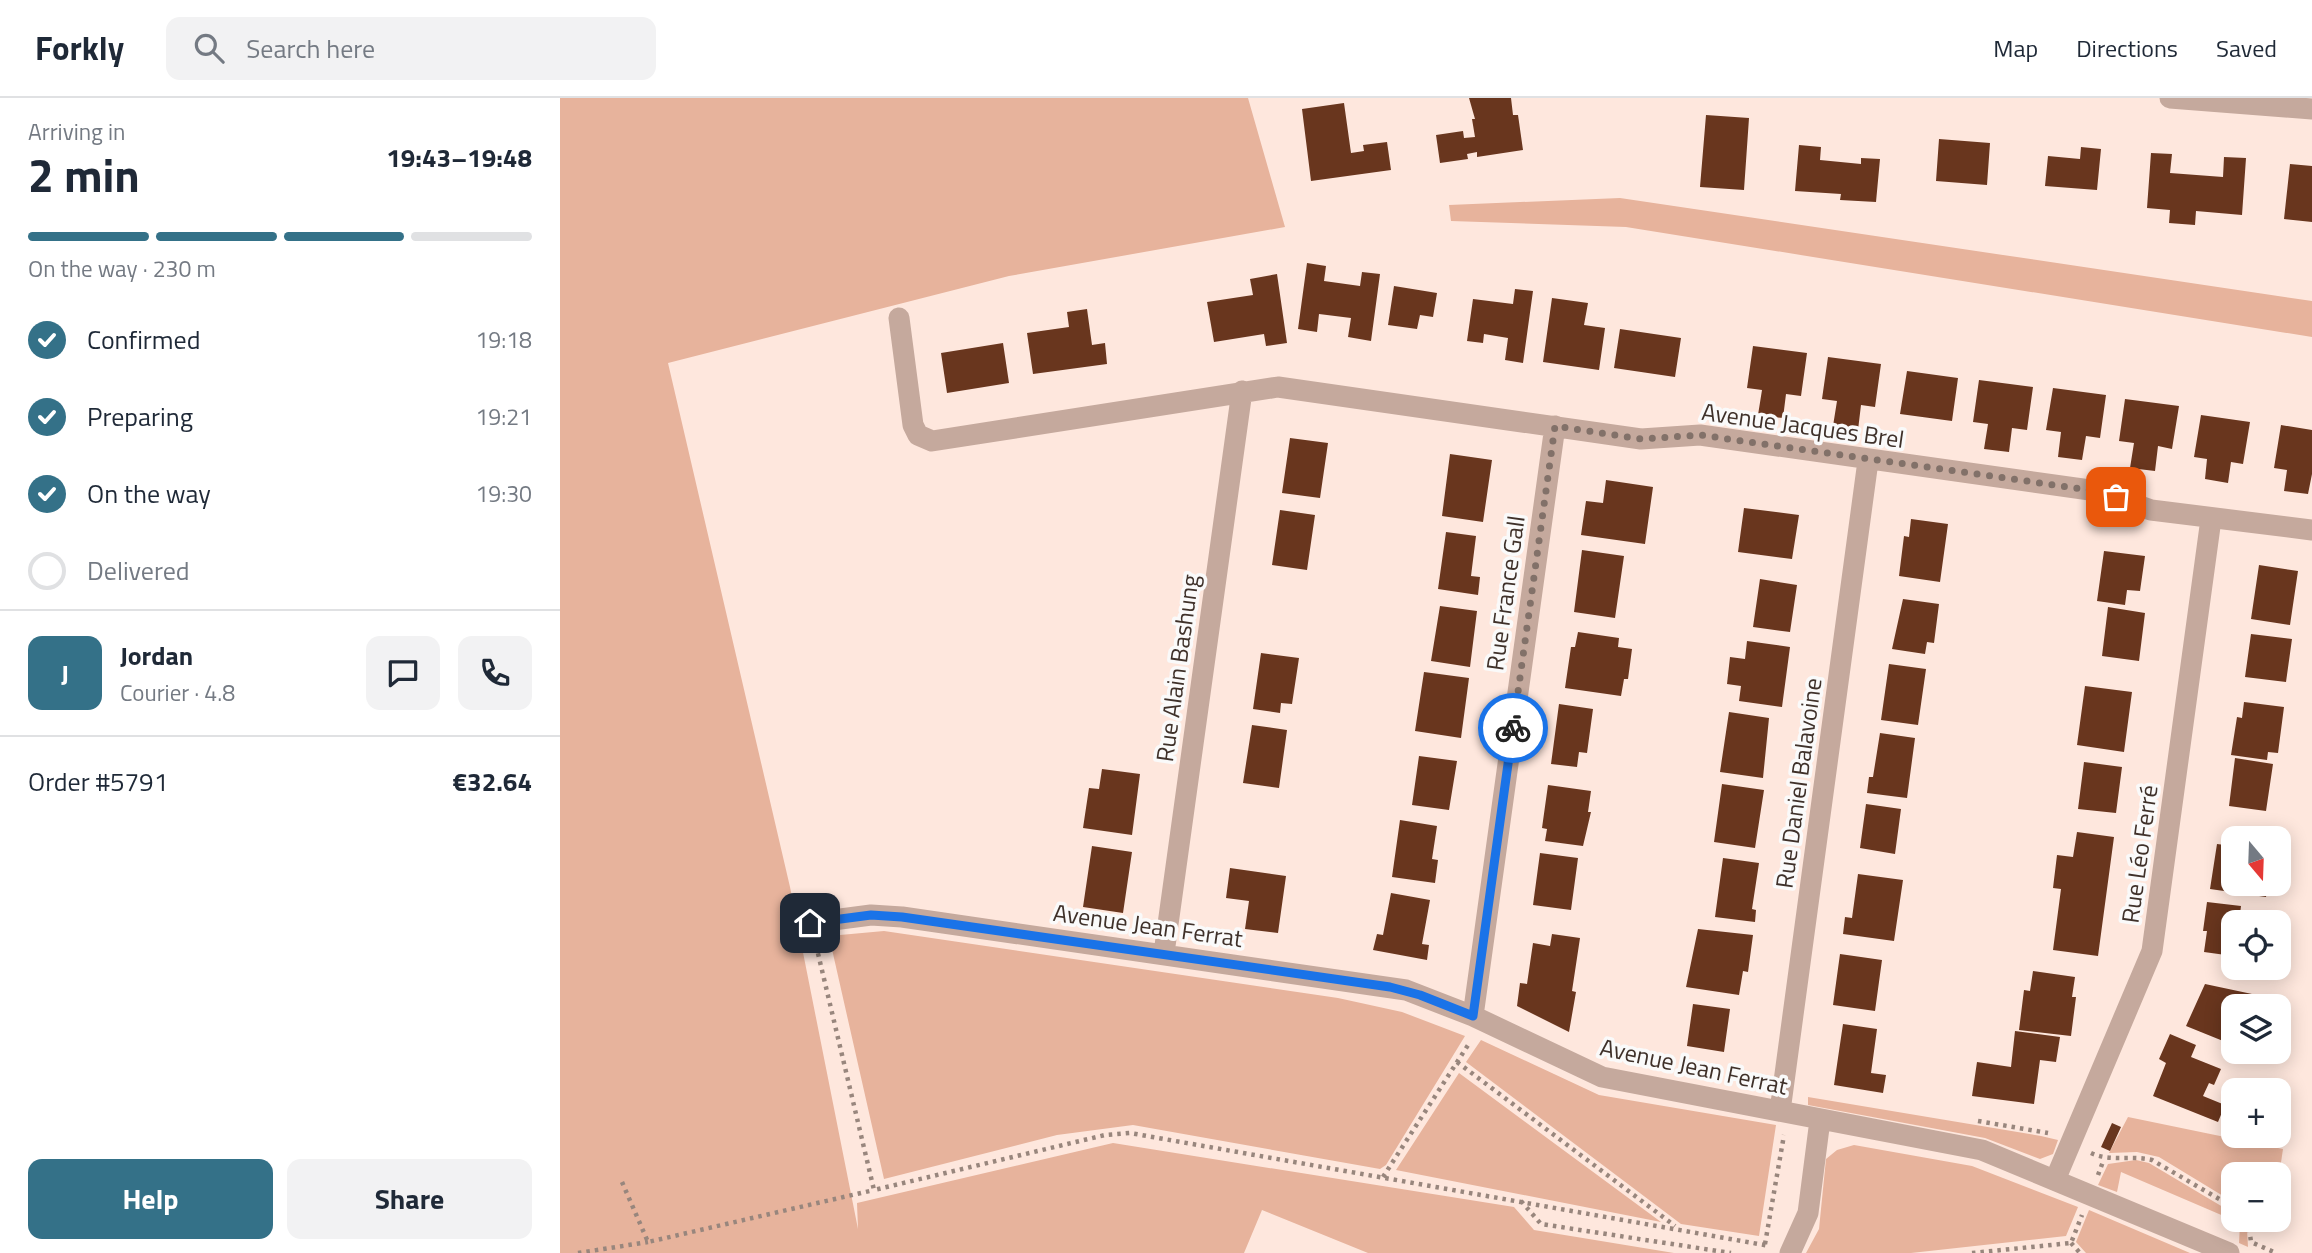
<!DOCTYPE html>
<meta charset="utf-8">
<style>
:root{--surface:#fff;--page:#f2f2f3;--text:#1f2937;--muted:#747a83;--line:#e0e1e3;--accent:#347188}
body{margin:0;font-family:"Titillium Web",sans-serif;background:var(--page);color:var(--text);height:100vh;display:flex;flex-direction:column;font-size:26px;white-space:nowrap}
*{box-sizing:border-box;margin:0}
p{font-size:23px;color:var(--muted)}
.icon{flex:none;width:38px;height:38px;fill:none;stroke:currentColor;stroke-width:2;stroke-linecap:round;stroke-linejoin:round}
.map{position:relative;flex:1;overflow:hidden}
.drawer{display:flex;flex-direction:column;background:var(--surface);width:560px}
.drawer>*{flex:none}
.needle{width:46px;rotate:161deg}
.fabs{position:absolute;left:1661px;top:728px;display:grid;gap:14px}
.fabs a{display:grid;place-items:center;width:70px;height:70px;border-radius:14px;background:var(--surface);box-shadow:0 4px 18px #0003;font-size:35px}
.pin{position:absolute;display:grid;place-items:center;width:60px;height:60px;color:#fff;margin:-30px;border-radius:14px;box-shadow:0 4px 10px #0006}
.courier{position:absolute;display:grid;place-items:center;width:70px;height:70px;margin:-35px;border:5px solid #1a73e8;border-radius:50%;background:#fff;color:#222;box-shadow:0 2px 9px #0007}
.summary em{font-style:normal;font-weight:700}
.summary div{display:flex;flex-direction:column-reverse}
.summary{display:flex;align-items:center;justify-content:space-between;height:119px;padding:0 28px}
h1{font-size:46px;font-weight:700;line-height:52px}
.bar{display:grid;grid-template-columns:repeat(4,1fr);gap:10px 7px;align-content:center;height:84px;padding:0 28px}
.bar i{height:9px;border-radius:5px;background:var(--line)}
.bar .current{background:var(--accent)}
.bar p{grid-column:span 4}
.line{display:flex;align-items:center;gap:18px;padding:0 28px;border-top:2px solid var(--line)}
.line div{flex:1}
.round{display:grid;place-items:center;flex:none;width:74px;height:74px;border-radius:14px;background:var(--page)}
ol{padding:0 28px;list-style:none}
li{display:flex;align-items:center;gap:21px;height:77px}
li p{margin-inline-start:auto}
li .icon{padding:7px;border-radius:50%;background:var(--accent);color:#fff;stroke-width:4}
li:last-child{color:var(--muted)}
li i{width:38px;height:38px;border:4px solid var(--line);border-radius:50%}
.button{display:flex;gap:14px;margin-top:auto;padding:14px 28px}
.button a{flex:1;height:80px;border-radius:14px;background:var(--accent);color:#fff;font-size:28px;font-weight:700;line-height:80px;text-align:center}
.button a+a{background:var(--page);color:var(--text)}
header{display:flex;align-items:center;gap:42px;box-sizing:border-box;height:98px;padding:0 35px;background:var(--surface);border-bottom:2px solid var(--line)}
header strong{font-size:33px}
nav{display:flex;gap:38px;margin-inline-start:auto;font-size:24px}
.search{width:490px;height:63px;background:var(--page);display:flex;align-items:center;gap:18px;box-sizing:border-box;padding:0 24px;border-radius:14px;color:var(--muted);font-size:26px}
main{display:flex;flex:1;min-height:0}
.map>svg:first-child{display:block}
.green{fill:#e7b39c}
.building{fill:#69361e}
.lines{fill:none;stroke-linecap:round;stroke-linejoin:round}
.path{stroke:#98867d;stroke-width:4.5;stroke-dasharray:3.5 5;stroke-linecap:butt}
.minor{stroke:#c5a99d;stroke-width:21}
.done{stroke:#827169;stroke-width:7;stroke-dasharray:0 12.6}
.route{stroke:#1a73e8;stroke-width:9}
.labels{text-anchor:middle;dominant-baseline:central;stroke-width:7;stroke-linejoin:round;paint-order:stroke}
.street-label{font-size:24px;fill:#3f312a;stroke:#fafafa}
</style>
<header>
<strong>Forkly</strong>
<div class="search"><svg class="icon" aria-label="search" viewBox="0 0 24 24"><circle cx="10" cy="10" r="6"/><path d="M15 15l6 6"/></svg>Search here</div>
<nav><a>Map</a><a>Directions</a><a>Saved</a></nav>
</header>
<main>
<section class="drawer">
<div class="summary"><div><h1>2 min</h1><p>Arriving in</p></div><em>19:43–19:48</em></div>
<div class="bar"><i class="current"></i><i class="current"></i><i class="current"></i><i></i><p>On the way · 230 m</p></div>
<ol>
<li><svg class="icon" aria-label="check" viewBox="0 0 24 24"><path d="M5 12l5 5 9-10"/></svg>Confirmed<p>19:18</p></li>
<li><svg class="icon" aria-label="check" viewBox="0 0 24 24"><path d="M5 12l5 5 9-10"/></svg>Preparing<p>19:21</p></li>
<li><svg class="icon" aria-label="check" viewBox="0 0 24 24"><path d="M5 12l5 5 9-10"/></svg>On the way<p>19:30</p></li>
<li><i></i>Delivered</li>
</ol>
<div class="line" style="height:126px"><b class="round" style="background:var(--accent);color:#fff">J</b><div><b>Jordan</b><p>Courier · 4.8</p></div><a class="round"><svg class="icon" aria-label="chat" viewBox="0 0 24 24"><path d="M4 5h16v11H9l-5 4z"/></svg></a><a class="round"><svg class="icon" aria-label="phone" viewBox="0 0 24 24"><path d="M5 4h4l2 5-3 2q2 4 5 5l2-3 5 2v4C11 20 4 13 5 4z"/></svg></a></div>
<div class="line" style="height:91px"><div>Order #5791</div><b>€32.64</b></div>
<div class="button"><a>Help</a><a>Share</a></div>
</section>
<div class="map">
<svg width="1752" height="1155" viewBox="0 0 1752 1155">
<rect width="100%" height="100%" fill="#fee7dd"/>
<path class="green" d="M0 0H688L725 129 449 178 108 265 230 789 298 1131 297 1105 553 1045 954 1109 974 1132 1114 1155H808L702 1112 684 1155H0Z
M1060 100 1752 203V239L1066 129 891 123 889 107Z
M324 833 778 900 842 914 905 938 826 1067 820 1071 573 1027 497 1037 324 1081 269 838Z
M921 942 1039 997 1216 1027 1199 1138 1121 1126 906 964Z
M899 975 1101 1124 836 1072Z
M1248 999 1481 1038 1498 1042 1493 1056 1480 1061 1425 1040 1248 1007Z
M1568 1019 1723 1051 1719 1078 1673 1076V1104L1599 1059 1577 1054 1549 1055Z
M1294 1047 1412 1068 1518 1109 1506 1138 1351 1155H1246L1259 1131 1266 1061 1277 1052Z
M1576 1062 1589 1065 1673 1115V1122H1683L1687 1131 1688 1149 1679 1145 1680 1125 1561 1074 1557 1094 1538 1087 1548 1066Z
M1529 1112 1630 1155H1526L1516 1144Z"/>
<path class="building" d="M909 0H951L953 17H958L963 52 917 59V54L907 56 908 61 880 65 876 37 903 33 904 40 915 39 912 21H915Z
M784 5 791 55 804 53 803 47 827 44 831 72 751 83 742 11Z
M1146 17 1189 20 1184 92 1140 89Z
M1379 41 1430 45 1427 87 1376 83Z
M1239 47 1261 49 1260 62 1301 66V60L1320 61 1316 104 1280 102 1281 96 1235 93Z
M1521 49 1541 51 1537 92 1485 88 1488 58 1520 61Z
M1591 55 1612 56 1610 75 1663 79 1664 59 1686 60 1682 117 1636 113 1635 127 1609 125 1610 112 1587 110Z
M1730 66 1752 68V124L1724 121Z
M747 165 766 168 764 183 800 188 802 174 820 176 811 243 788 239 791 220 759 216 757 234 738 231Z
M717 176 727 245 706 248 704 236 654 244 647 204 693 197 690 181Z
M834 188 877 195 873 219 860 217 857 231 828 227Z
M955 191 973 193 963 265 945 262 948 240 924 236 923 245 907 243 913 201 953 206Z
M992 200 1028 205 1024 227 1045 230 1039 272 983 264Z
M527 211 532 247 545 245 547 266 473 276 467 235 509 229 507 214Z
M1060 231 1121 240 1115 279 1054 270Z
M443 245 449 285 387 295 381 255Z
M1193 248 1247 255 1241 298 1226 296 1223 320 1198 317 1202 292 1187 290Z
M1268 259 1321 266 1315 309 1301 307 1298 332 1273 328 1277 303 1262 301Z
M1347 273 1398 280 1392 323 1340 316Z
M1419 282 1473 289 1467 332 1452 330 1449 354 1424 351 1428 326 1413 324Z
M1493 290 1546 297 1540 340 1526 338 1522 362 1498 359 1501 334 1486 332Z
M1565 301 1619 308 1612 351 1598 348 1595 373 1570 370 1574 345 1559 343Z
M1641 317 1690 324 1683 366 1671 364 1668 385 1645 381 1647 361 1634 359Z
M1721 327 1752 332V376L1748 396 1724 393 1727 372 1714 370Z
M730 340 768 345 760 400 722 395Z
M890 356 932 362 923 424 882 418Z
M1046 382 1093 389 1085 446 1021 437 1026 403 1043 405Z
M1184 410 1239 417 1232 461 1178 454Z
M720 412 755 417 747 472 712 467Z
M1351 421 1388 426 1380 484 1339 478 1344 438 1349 439Z
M886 434 916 438 911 478 920 479 918 497 878 491Z
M1022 452 1064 458 1055 520 1014 514Z
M1544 453 1585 458 1580 493 1567 492 1565 507 1537 503Z
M1699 467 1738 473 1730 527 1691 521Z
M1200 481 1237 487 1230 534 1193 529Z
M1343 501 1379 506 1374 545 1367 544 1365 556 1332 551Z
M880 508 917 513 910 569 871 563Z
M1548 509 1585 515 1579 563 1542 558Z
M1018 534 1059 540 1058 549 1072 551 1068 581H1064L1061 598 1005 590 1011 549H1015Z
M1691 536 1732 541 1726 584 1685 579Z
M1187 543 1230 549 1222 609 1179 603 1181 588 1167 586 1170 559 1185 561Z
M701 555 739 560 732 606 721 605 720 615 693 611Z
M1329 566 1366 571 1358 627 1321 622Z
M864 574 909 580 901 640 855 633Z
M1525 588 1572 594 1564 654 1517 647Z
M1684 604 1724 609 1718 655 1708 654 1707 662 1671 657 1677 619 1682 620Z
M999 606 1033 611 1027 655 1019 654 1017 669 991 666Z
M1169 614 1209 620 1203 680 1160 674Z
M692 627 727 632 719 690 683 685Z
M1320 635 1355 640 1347 700 1307 695 1309 679H1313Z
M859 658 897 663 889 712 852 707Z
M1675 660 1713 666 1706 713 1669 708Z
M1524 664 1562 669 1556 715 1518 711Z
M542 671 580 676 572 737 523 730 529 690 539 691Z
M1162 686 1204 692 1195 750 1154 744Z
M988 687 1031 693 1028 714H1031L1023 748 985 743 987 731 982 730Z
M1306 706 1341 711 1335 756 1300 750Z
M840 722 877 728 872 761 878 762 875 785 832 779Z
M1517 734 1554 739 1538 858 1493 852 1501 791 1493 790 1497 757 1513 759Z
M1657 746 1673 748V786H1708L1706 799 1650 791Z
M532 748 572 754 563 815 523 809Z
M980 755 1018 760 1011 812 973 807Z
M1163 760 1199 765 1192 811 1196 812 1195 824 1155 819Z
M670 770 726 778 718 835 685 831 689 803 666 800Z
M1298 776 1343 782 1334 843 1283 836 1285 819 1292 820Z
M831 795 870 802 862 846 869 847 867 862 813 852 817 836 823 837Z
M1647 804 1681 808 1679 824H1673V858L1644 854 1647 833H1643Z
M1138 831 1193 837 1188 874 1183 873 1179 897 1126 889Z
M992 836 1020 840 1012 893 1016 894 1009 934 957 908 960 885 967 886 973 845 990 848Z
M1280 856 1322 862 1315 913 1273 907Z
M1473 873 1515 879 1512 899H1516L1511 938 1459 932 1464 892 1470 893Z
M1645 886 1692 896 1686 908H1673V947L1626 928Z
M1133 906 1170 911 1164 954 1127 948Z
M1283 926 1317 931 1311 975 1326 977 1323 995 1274 987Z
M1455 933 1500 939 1496 964 1480 962 1474 1006 1412 998 1417 964 1451 969Z
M1610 936 1636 947 1631 959 1661 971 1654 987 1649 985 1643 998 1665 1007 1658 1024 1593 998 1606 965 1599 961Z
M1552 1025 1561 1029 1550 1053 1541 1049Z"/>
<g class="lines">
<path class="path" d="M256 847 314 1092 545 1037 570 1035 1210 1148
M897 964 1115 1128
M1418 1023 1488 1035
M1531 1055C1550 1064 1571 1057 1592 1062L1673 1109
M1538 1077 1544 1061
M823 1079 910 944
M62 1084 88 1144 314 1092
M961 1103 981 1126 1171 1155
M1688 1122 1691 1144 1716 1155
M1511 1145 1520 1155
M1205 1146 1224 1037
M18 1155 88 1144
M1412 1155 1511 1145 1522 1117"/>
<path class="minor" d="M1610 0 1752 11
M339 220 353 327 358 337 372 343 718 289 1081 341 1140 337 1537 393 1591 412 1752 432
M250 825 311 817 342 819 846 892 913 918 1042 979 1422 1052 1669 1155
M604 855 682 293
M913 918 995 328
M1220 1013 1308 363
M1495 1082 1592 853 1651 421
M1230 1155 1248 1115 1260 1022"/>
</g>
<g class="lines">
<path class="done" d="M953 630 995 328 1081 341 1140 337 1537 393 1556 399"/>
<path class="route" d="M250 825 311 817 342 819 830 889 860 897 913 918 953 630"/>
</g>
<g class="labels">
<g class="street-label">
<text transform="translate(1243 327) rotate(8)">Avenue Jacques Brel</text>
<text transform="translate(945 495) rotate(-82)">Rue France Gall</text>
<text transform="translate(617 570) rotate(-82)">Rue Alain Bashung</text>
<text transform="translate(1238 685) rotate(-82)">Rue Daniel Balavoine</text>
<text transform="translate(1579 756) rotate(-82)">Rue Léo Ferré</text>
<text transform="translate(588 827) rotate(8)">Avenue Jean Ferrat</text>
<text transform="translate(1134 968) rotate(12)">Avenue Jean Ferrat</text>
</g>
</g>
</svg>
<div class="fabs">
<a><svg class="needle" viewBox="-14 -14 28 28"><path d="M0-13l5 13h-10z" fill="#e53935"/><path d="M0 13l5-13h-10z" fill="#747a83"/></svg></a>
<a><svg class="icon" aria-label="locate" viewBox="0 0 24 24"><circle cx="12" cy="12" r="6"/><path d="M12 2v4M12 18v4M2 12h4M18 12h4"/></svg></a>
<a><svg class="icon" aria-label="layers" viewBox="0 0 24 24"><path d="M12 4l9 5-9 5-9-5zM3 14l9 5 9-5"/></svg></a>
<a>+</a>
<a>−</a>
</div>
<div class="pin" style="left:1556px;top:399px;background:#ea580c"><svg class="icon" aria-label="bag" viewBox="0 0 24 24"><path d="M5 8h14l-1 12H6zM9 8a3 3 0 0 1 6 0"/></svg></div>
<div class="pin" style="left:250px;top:825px;background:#1f2937"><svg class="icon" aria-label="home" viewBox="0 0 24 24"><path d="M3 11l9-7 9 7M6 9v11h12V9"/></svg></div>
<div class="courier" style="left:953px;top:630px"><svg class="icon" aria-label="bike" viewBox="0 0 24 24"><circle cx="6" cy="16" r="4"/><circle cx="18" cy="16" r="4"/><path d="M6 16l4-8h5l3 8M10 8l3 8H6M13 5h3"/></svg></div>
</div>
</main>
